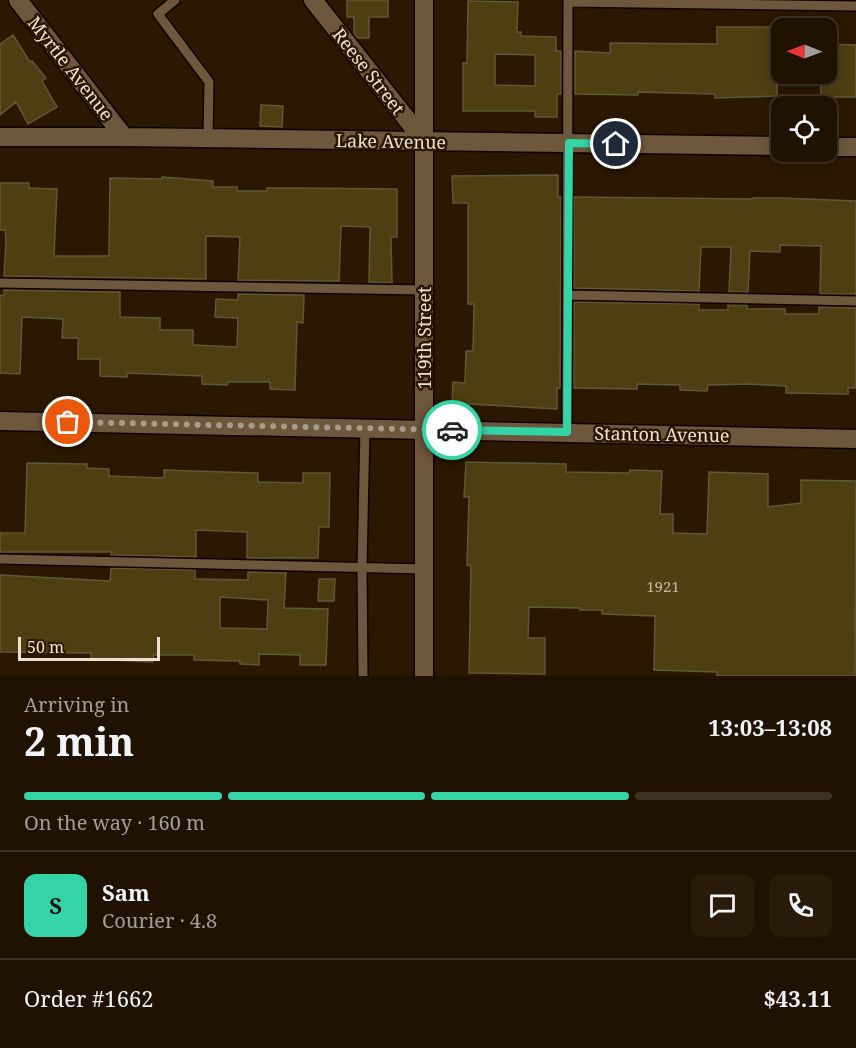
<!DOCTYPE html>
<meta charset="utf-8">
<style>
:root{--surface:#201200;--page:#281b0a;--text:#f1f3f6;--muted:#a29e99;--line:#3d3222;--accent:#35d4a7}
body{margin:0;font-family:"Noto Serif",serif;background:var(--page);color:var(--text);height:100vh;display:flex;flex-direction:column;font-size:22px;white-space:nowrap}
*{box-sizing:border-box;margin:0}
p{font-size:20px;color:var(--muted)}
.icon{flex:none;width:33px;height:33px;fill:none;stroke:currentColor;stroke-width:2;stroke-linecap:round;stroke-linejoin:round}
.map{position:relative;height:676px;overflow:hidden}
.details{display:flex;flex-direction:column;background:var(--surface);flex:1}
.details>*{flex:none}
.needle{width:39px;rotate:271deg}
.buttons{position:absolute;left:771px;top:18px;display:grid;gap:12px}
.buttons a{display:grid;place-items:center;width:66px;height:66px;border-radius:12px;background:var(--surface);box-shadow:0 3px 15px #0003,0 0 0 2px var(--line);font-size:30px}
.scale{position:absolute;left:18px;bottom:15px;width:142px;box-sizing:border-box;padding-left:6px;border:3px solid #eee1d2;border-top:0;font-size:16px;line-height:21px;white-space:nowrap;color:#eee1d2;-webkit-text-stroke:4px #2a1800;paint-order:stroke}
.pin{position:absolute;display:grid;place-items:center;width:51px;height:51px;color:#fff;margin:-26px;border:3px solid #fff;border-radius:50%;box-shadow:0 2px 6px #0007}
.courier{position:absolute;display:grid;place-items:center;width:60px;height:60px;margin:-30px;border:4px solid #35d4a7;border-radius:50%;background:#fff;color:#222;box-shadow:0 2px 8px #0007}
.headline em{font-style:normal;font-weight:700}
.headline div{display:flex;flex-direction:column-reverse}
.headline{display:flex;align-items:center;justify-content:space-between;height:102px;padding:0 24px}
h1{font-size:39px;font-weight:700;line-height:45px}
.bar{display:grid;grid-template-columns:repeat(4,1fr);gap:9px 6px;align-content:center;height:72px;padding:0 24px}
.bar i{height:8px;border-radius:4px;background:var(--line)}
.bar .on{background:var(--accent)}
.bar p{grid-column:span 4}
.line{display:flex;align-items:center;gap:15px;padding:0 24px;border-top:2px solid var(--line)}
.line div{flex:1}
.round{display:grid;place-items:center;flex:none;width:63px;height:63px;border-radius:12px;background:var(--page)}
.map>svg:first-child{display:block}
.building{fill:#4e3f12;stroke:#615636;stroke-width:1.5;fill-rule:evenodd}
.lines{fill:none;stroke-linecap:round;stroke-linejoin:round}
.service-casing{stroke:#120300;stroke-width:12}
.minor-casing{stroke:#120300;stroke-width:21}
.tertiary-casing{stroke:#120300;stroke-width:21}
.service{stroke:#6d573d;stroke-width:9}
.minor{stroke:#6d573d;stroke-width:18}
.tertiary{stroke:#6d573d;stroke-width:18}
.done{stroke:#a99b88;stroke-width:6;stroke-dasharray:0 10.8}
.route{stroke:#35d4a7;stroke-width:8}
.labels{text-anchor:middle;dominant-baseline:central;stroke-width:5;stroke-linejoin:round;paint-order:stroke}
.number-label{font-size:15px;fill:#c6b8a2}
.street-label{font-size:18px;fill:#eee1d2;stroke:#2a1800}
</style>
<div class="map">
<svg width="856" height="676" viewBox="0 0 856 676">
<rect width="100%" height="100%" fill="#2a1800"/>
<path class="building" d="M347 0H388V17H369V38H357L354 34V17H347Z
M468 1 518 2 517 32H521V36L556 37V51H561V94H557V117H535V111H463V63H467ZM495 54 535 55V86L495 85Z
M717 27H782V52H778L777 96 715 98V94L638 92V95L575 94V51L610 53V43L717 44Z
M13 35 30 62 32 61 46 78 42 81 57 107 28 124 16 102 0 115V44Z
M826 44 856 45V97H821L820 74H826Z
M261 105 283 106 282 127 260 126Z
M558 175V197H561L560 388H557V409L452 403 453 382 465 383 466 351H473L474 304H468V203H453L452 176Z
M162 177 213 181V187H237V191H267V188H291L397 189V237H391L392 283 369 282 370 227 341 226 339 281 238 280 240 237 206 236V279L4 276 6 241 5 230H0V183H29V188L57 189 54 256H109L110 178 162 179Z
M574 197 753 199V198H781L856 201V294H820L821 246 780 245V252L750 251 748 292H729L731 247H701L699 291 574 288Z
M4 290 120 292V317L160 318V330H193V345L237 347 238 318 215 317 216 299 238 300V294L304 295 303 323 297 322 295 390 270 389V382H228L227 385 202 384V376L127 373V377L100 376V359H78V338H62L63 319 22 317 20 374 0 373V295L4 296Z
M574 302 699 304V310H728V305H747V309H785V314H819V307L856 308V388H848V394L786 393V386L749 384 708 385 707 391 680 390V385L637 384V389L574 388Z
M466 462 566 464V472L629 473 630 470 662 471 660 514H673V533L707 534 709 472 768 474V507L801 503V480L856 481 855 676H717V672L654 670 655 616 602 614V610H580V608L529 607 528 638H545V674L469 673 471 566 467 565 469 497H464Z
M27 463 87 464V468L109 469V476L164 478V470L258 473V482L303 483V473H330L329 527H319L318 558H247V532L196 530V557L111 555 112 552H0V533H25Z
M111 568 195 570V579L248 580V572L286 573 284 608 328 609 326 665H300V655L259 654V665L240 664V661L194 660V655H154L153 662 91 659V653L0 652V575L110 581ZM220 597 268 600 267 629 220 628Z
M319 579H335L334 601H318Z"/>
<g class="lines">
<defs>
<path id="service" d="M175 0 158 14 209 82 208 138
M568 2 856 6
M0 283 424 290
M567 295 856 301
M567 432 568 0
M0 559 424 569
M363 676 362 567 365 428"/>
<path id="minor" d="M18 0 124 137
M313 0 424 141
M0 137H124L782 146
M826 147H856
M0 421 856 439"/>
<path id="tertiary" d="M424 0V676"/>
</defs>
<use href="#service" class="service-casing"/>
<use href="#minor" class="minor-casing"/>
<use href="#tertiary" class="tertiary-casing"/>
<use href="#service" class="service"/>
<use href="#minor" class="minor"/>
<use href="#tertiary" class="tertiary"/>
</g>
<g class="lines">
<path class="done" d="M68 422 452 430"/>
<path class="route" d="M452 430 567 432 569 143 616 144"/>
</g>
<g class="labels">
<g class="number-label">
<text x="663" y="586">1921</text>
</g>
<g class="street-label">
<text transform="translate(71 68) rotate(52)">Myrtle Avenue</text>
<text transform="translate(369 71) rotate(52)">Reese Street</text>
<text transform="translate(391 141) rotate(1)">Lake Avenue</text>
<text transform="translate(424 338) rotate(-90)">119th Street</text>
<text transform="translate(662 434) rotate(1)">Stanton Avenue</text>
</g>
</g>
</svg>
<div class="buttons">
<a><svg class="needle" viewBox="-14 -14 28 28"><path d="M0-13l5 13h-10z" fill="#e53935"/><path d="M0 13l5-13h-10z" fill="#a29e99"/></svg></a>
<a><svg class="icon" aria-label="locate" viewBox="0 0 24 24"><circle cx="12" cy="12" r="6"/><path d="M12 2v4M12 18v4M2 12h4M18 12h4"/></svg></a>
</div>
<div class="scale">50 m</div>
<div class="pin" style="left:68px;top:422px;background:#ea580c"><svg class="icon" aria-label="bag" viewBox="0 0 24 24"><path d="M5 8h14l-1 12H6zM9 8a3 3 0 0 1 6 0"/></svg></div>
<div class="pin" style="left:616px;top:144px;background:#1f2937"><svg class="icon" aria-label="home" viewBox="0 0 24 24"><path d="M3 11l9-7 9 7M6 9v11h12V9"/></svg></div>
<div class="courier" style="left:452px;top:430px"><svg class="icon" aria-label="car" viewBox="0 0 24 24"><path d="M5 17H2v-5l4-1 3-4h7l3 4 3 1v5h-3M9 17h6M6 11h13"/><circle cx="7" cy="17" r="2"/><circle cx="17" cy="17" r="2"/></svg></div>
</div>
<section class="details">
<div class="headline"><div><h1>2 min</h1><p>Arriving in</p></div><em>13:03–13:08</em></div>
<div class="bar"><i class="on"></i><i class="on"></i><i class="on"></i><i></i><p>On the way · 160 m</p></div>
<div class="line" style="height:108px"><b class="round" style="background:var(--accent);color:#111">S</b><div><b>Sam</b><p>Courier · 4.8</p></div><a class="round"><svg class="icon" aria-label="chat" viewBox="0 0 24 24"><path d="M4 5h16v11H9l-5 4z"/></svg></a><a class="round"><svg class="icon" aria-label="phone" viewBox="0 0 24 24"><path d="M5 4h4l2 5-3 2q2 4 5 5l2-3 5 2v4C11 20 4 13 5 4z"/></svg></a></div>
<div class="line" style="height:78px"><div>Order #1662</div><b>$43.11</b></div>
</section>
